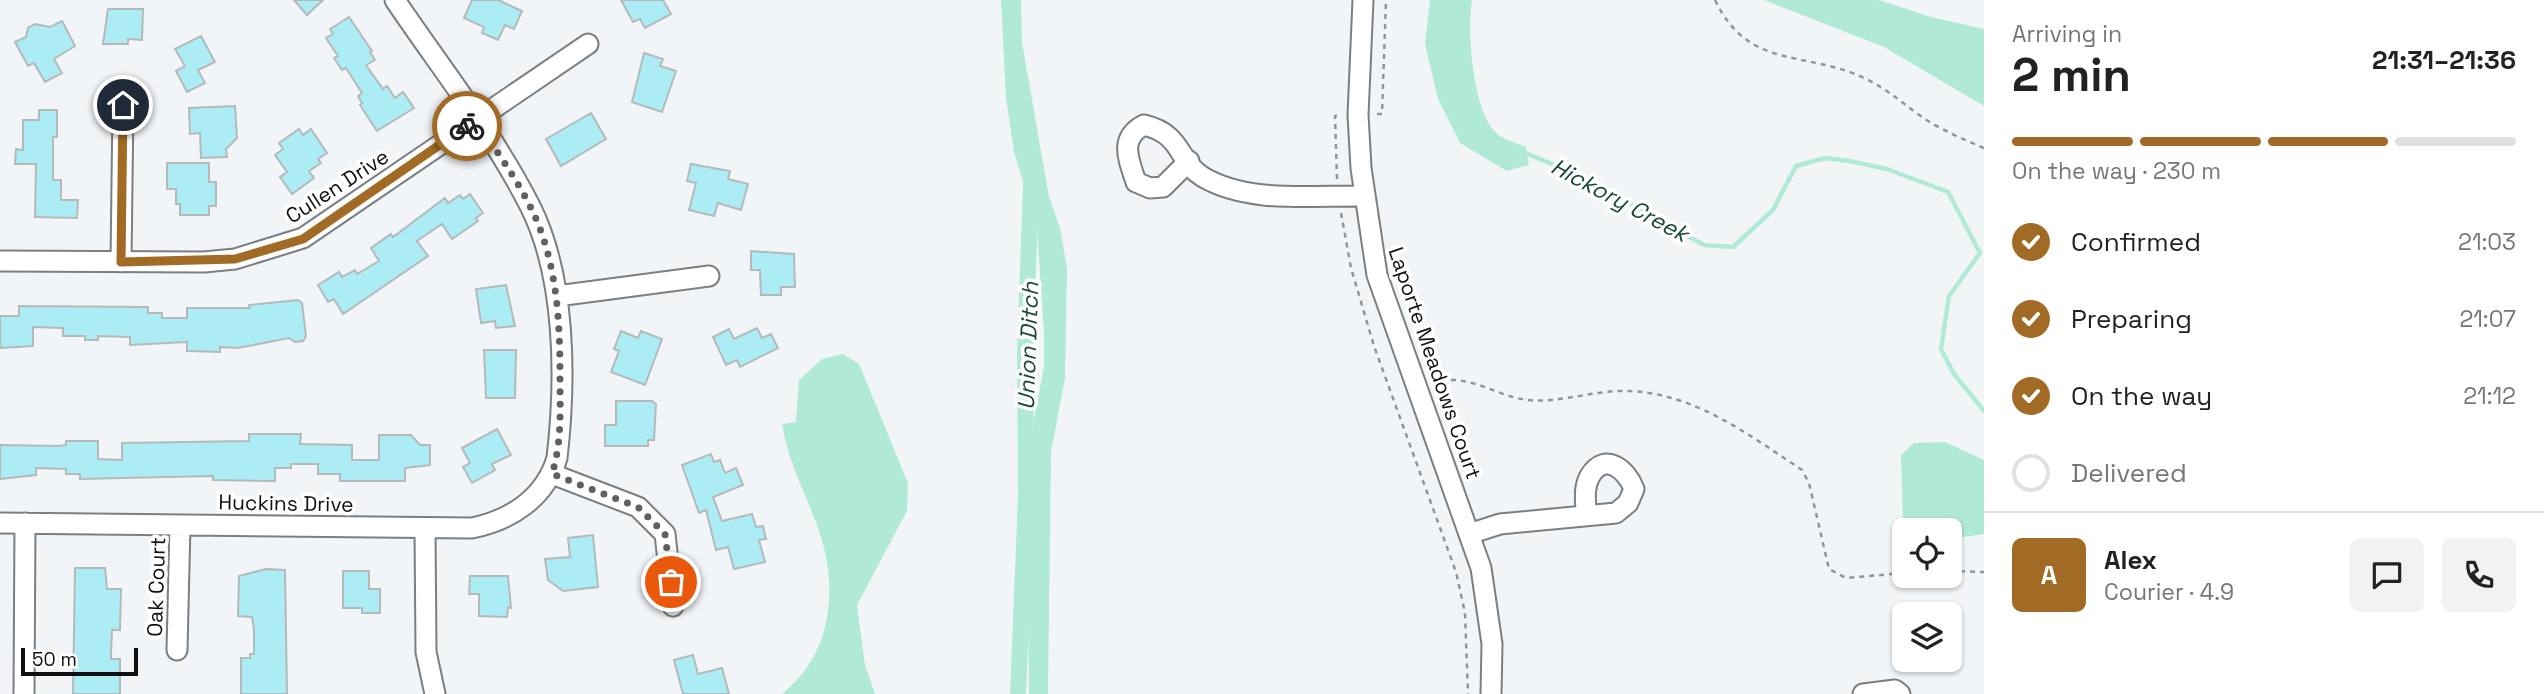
<!DOCTYPE html>
<meta charset="utf-8">
<style>
:root{--surface:#fff;--page:#f2f2f2;--text:#222;--muted:#767676;--line:#e0e0e0;--accent:#a16b25}
body{margin:0;font-family:"Space Grotesk",sans-serif;background:var(--page);color:var(--text);height:100vh;display:flex;flex-direction:column;font-size:26px;white-space:nowrap}
*{box-sizing:border-box;margin:0}
p{font-size:23px;color:var(--muted)}
.icon{flex:none;width:38px;height:38px;fill:none;stroke:currentColor;stroke-width:2;stroke-linecap:round;stroke-linejoin:round}
.map{position:relative;flex:1;overflow:hidden}
.details{display:flex;flex-direction:column;background:var(--surface);width:560px}
.details>*{flex:none}
.fabs{position:absolute;left:1892px;top:518px;display:grid;gap:14px}
.fabs a{display:grid;place-items:center;width:70px;height:70px;border-radius:10px;background:var(--surface);box-shadow:0 2px 5px #0004;font-size:35px}
.scale{position:absolute;left:21px;bottom:18px;width:117px;box-sizing:border-box;padding-left:7px;border:4px solid #0f1011;border-top:0;font-size:19px;line-height:24px;white-space:nowrap;color:#0f1011;-webkit-text-stroke:5px #fff;paint-order:stroke}
.pin{position:absolute;display:grid;place-items:center;width:60px;height:60px;color:#fff;margin:-30px;border:4px solid #fff;border-radius:50%;box-shadow:0 2px 7px #0007}
.courier{position:absolute;display:grid;place-items:center;width:70px;height:70px;margin:-35px;border:5px solid #a16b25;border-radius:50%;background:#fff;color:#222;box-shadow:0 2px 9px #0007}
.overview em{font-style:normal;font-weight:700}
.overview div{display:flex;flex-direction:column-reverse}
.overview{display:flex;align-items:center;justify-content:space-between;height:119px;padding:0 28px}
h1{font-size:46px;font-weight:700;line-height:52px}
.bar{display:grid;grid-template-columns:repeat(4,1fr);gap:10px 7px;align-content:center;height:84px;padding:0 28px}
.bar i{height:9px;border-radius:5px;background:var(--line)}
.bar .current{background:var(--accent)}
.bar p{grid-column:span 4}
.line{display:flex;align-items:center;gap:18px;padding:0 28px;border-top:2px solid var(--line)}
.line div{flex:1}
.round{display:grid;place-items:center;flex:none;width:74px;height:74px;border-radius:10px;background:var(--page)}
ol{padding:0 28px;list-style:none}
li{display:flex;align-items:center;gap:21px;height:77px}
li p{margin-inline-start:auto}
li .icon{padding:7px;border-radius:50%;background:var(--accent);color:#fff;stroke-width:4}
li:last-child{color:var(--muted)}
li i{width:38px;height:38px;border:4px solid var(--line);border-radius:50%}
main{display:flex;flex:1;min-height:0}
.map>svg:first-child{display:block}
.water{fill:#b0ead6}
.lines{fill:none;stroke-linecap:round;stroke-linejoin:round}
.stream{stroke:#b0ead6;stroke-width:4.5}
.canal{stroke:#b0ead6;stroke-width:16}
.building{fill:#acedf5;stroke:#b4b9ba;stroke-width:2}
.minor-casing{stroke:#7b7f82;stroke-width:23}
.path{stroke:#929597;stroke-width:2.5;stroke-dasharray:5 5;stroke-linecap:butt}
.minor{stroke:#fff;stroke-width:19}
.done{stroke:#5e6062;stroke-width:7;stroke-dasharray:0 12.6}
.route{stroke:#a16b25;stroke-width:9}
.labels{text-anchor:middle;dominant-baseline:central;stroke-width:7;stroke-linejoin:round;paint-order:stroke}
.street-label{font-size:21px;fill:#0f1011;stroke:#fff}
.water-label{font-size:23px;font-style:italic;fill:#19493b;stroke:#fff}
</style>
<main>
<div class="map">
<svg width="1984" height="694" viewBox="0 0 1984 694">
<rect width="100%" height="100%" fill="#f1f5f8"/>
<path class="water" d="M1001 0H1021L1022 42 1049 197 1060 228 1067 268 1065 378 1051 452 1048 694H1029L1027 524 1034 419 1044 367V333L1037 228 1014 152 1006 98Z
M1430 0H1472C1467 32 1472 109 1496 133 1502 139 1517 143 1526 147L1529 165 1507 171 1460 143 1438 99 1425 44Z
M1764 0H1879L1931 17 1984 29V106L1884 47Z
M843 354 859 364 908 483 907 511 857 605 865 665 875 694H782C832 654 839 589 819 531 806 494 788 462 782 424L796 422 799 380 822 359Z
M1945 442 1984 460V534L1950 539V530H1911L1903 522 1901 455 1914 443Z"/>
<g class="lines">
<path class="stream" d="M1523 152 1578 175 1704 245 1733 247 1773 210 1796 166 1825 158 1849 161 1887 169 1948 192 1980 253 1949 296 1941 349 1954 374 1984 411"/>
<path class="canal" d="M1018 694 1026 496 1025 352 1031 186"/>
</g>
<path class="building" d="M294 0H323L307 15Z
M472 0H498L522 11 514 29 505 25 498 40 482 33 484 27 464 18Z
M621 0H663L671 14 645 28 640 19 633 22Z
M108 9H143L142 40 128 39V44H103Z
M349 17 372 51 370 52 375 60 366 65 383 89 387 86 395 98 403 92 414 108 377 131 360 105 362 103 358 96 362 93 346 68 342 70 334 58 338 56 326 38 333 34 330 29Z
M62 21 75 46 54 59 62 73 45 82 34 63 28 66 15 42 26 37 28 28 35 24 50 27Z
M201 36 215 62 198 70 205 83 187 92 176 71 185 66 175 49Z
M644 53 663 59 660 66 676 71 662 112 632 102Z
M235 106 237 138 226 149 227 157 201 158 200 133 190 134 189 108Z
M39 110H57V137H53V180H61V200H78L77 218 35 217 36 164H15L16 149 23 150V120H39Z
M591 113 606 139 561 166 546 139Z
M299 129 303 135 311 129 327 153 318 159 321 163 309 171 314 178 292 194 280 177 287 172 275 155 283 149 279 143Z
M167 163H209V182H216V206H209V215H180V204H176V189H167Z
M691 164 730 171 728 179 748 184 741 210 718 203 714 216 689 210 696 183 687 181Z
M470 194 483 213 476 218 478 221 452 239 442 224 417 241 428 256 343 314 334 299 328 302 318 285 339 272 342 277 355 270 357 274 379 261 371 248 391 234 393 237 445 198 448 203 460 195 463 199Z
M751 251 794 254 795 287H781V295H761L760 270H751Z
M506 285 515 326 496 328 495 321 481 323 476 289Z
M298 300 302 303 306 336 303 341 295 342 289 338 238 348 220 347V352L187 351V342L130 345V337L98 336V340H85V336H63V328L33 327V346L1 348 0 344V316H19V306L148 307V313H162V318H187V308H250L249 305Z
M757 328 762 338 771 334 778 348 740 367 737 360 726 365 713 337 729 329 734 339Z
M621 331 638 338 641 331 662 339 645 385 611 372 619 351 614 349Z
M484 350H516L515 398H486Z
M616 401H652L656 404 654 440H648V446H605V425H616Z
M497 429 511 455 492 464 495 470 472 483 463 467 470 463 462 448Z
M249 434H301L300 444 352 445V460H379V435H411L420 445H430V465L405 468V481H340V474H318V464H291V468H275V481L213 480V476L80 479V474H66V469L36 468V475L0 479V445L58 446 66 445V441H98V459L122 460V443L249 441Z
M711 454 714 462 720 460 725 473 736 468 743 485 713 497 722 521 752 514 756 527 763 526 766 539 759 540 765 562 734 569 728 547 716 550 706 510 699 513 682 465Z
M593 535 598 587 563 591 548 580 545 559 570 557 568 538Z
M75 568H105L107 589H121L120 630H112L111 654V659H120V694H73Z
M266 569 285 570 287 694H241V658H250V654H254V629L252 617 238 616 239 576Z
M343 571H369V589H380V613H362V608H343Z
M470 576H508L511 608 508 607 507 617 479 616V594H469Z
M693 655 698 674 722 668 729 694H683L674 660Z"/>
<g class="lines">
<defs>
<path id="minor" d="M1363 0 1358 115 1361 168 1377 275 1481 568 1492 644 1491 694
M1189 161 1163 187 1150 188 1136 182C1128 158 1119 138 1144 125 1183 134 1177 161 1203 177 1249 204 1313 195 1364 196
M0 261 204 262 235 259 303 238 588 44
M121 262 123 105
M557 296 709 276
M552 474 638 507 665 534 673 606
M0 523 472 528C511 520 545 498 557 458 566 380 566 277 530 206 493 133 440 67 395 0
M425 528 426 652 435 694
M1469 534 1500 524 1616 513 1628 503 1634 489C1627 470 1605 451 1590 476 1583 488 1586 502 1586 514
M177 650 180 525
M24 694 25 523
M1863 694 1895 690 1900 694"/>
</defs>
<use href="#minor" class="minor-casing"/>
<path class="path" d="M1715 0C1749 71 1806 50 1864 78 1886 88 1902 103 1922 117 1941 130 1963 139 1984 148
M1377 114H1382L1386 0
M1337 179 1335 116 1342 115
M1341 213 1351 268 1374 346 1456 572 1465 613 1468 694
M1441 381C1472 375 1498 397 1528 400 1557 403 1589 392 1619 391 1689 389 1746 433 1802 470L1809 483 1829 569 1846 578 1904 573
M1950 571 1984 572"/>
<use href="#minor" class="minor"/>
</g>
<g class="lines">
<path class="done" d="M467 126 476 120C494 148 515 176 530 206 557 259 560 320 560 378 560 410 562 442 552 474L638 507 665 534 671 582"/>
<path class="route" d="M123 105 121 262 235 259 303 239 467 126"/>
</g>
<g class="labels">
<g class="street-label">
<text transform="translate(337 186) rotate(-33)">Cullen Drive</text>
<text transform="translate(1435 363) rotate(71)">Laporte Meadows Court</text>
<text transform="translate(286 503) rotate(1)">Huckins Drive</text>
<text transform="translate(156 587) rotate(-88)">Oak Court</text>
</g>
<g class="water-label">
<text transform="translate(1620 200) rotate(28)">Hickory Creek</text>
<text transform="translate(1028 346) rotate(-88)">Union Ditch</text>
</g>
</g>
</svg>
<div class="fabs">
<a><svg class="icon" aria-label="locate" viewBox="0 0 24 24"><circle cx="12" cy="12" r="6"/><path d="M12 2v4M12 18v4M2 12h4M18 12h4"/></svg></a>
<a><svg class="icon" aria-label="layers" viewBox="0 0 24 24"><path d="M12 4l9 5-9 5-9-5zM3 14l9 5 9-5"/></svg></a>
</div>
<div class="scale">50 m</div>
<div class="pin" style="left:671px;top:582px;background:#ea580c"><svg class="icon" aria-label="bag" viewBox="0 0 24 24"><path d="M5 8h14l-1 12H6zM9 8a3 3 0 0 1 6 0"/></svg></div>
<div class="pin" style="left:123px;top:105px;background:#1f2937"><svg class="icon" aria-label="home" viewBox="0 0 24 24"><path d="M3 11l9-7 9 7M6 9v11h12V9"/></svg></div>
<div class="courier" style="left:467px;top:126px"><svg class="icon" aria-label="bike" viewBox="0 0 24 24"><circle cx="6" cy="16" r="4"/><circle cx="18" cy="16" r="4"/><path d="M6 16l4-8h5l3 8M10 8l3 8H6M13 5h3"/></svg></div>
</div>
<section class="details">
<div class="overview"><div><h1>2 min</h1><p>Arriving in</p></div><em>21:31–21:36</em></div>
<div class="bar"><i class="current"></i><i class="current"></i><i class="current"></i><i></i><p>On the way · 230 m</p></div>
<ol>
<li><svg class="icon" aria-label="check" viewBox="0 0 24 24"><path d="M5 12l5 5 9-10"/></svg>Confirmed<p>21:03</p></li>
<li><svg class="icon" aria-label="check" viewBox="0 0 24 24"><path d="M5 12l5 5 9-10"/></svg>Preparing<p>21:07</p></li>
<li><svg class="icon" aria-label="check" viewBox="0 0 24 24"><path d="M5 12l5 5 9-10"/></svg>On the way<p>21:12</p></li>
<li><i></i>Delivered</li>
</ol>
<div class="line" style="height:126px"><b class="round" style="background:var(--accent);color:#fff">A</b><div><b>Alex</b><p>Courier · 4.9</p></div><a class="round"><svg class="icon" aria-label="chat" viewBox="0 0 24 24"><path d="M4 5h16v11H9l-5 4z"/></svg></a><a class="round"><svg class="icon" aria-label="phone" viewBox="0 0 24 24"><path d="M5 4h4l2 5-3 2q2 4 5 5l2-3 5 2v4C11 20 4 13 5 4z"/></svg></a></div>
</section>
</main>
